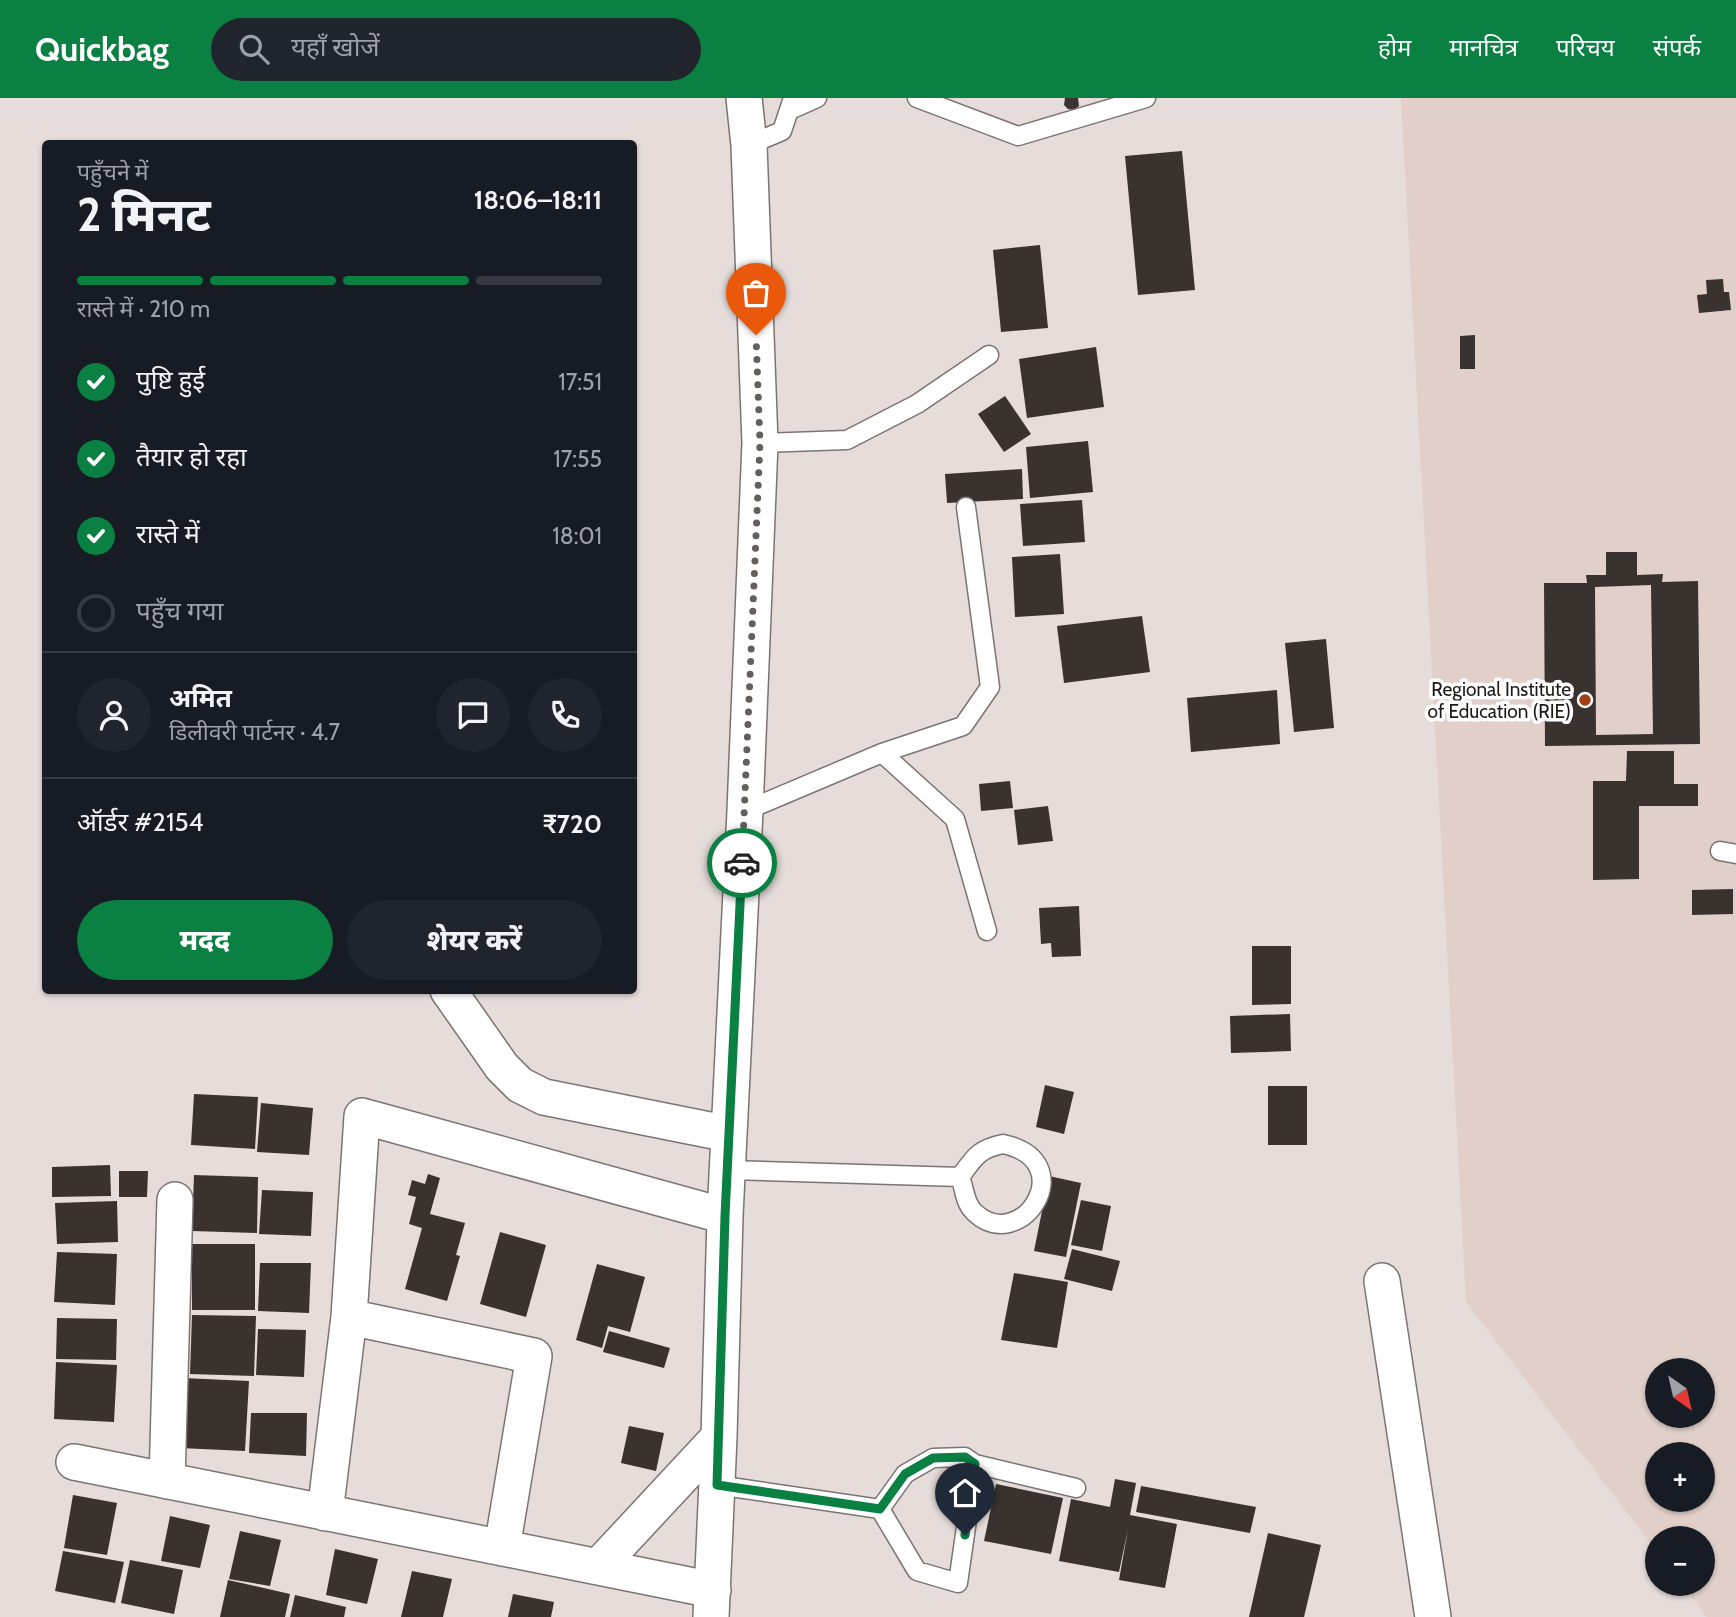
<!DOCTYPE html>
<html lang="hi">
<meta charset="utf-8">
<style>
:root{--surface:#171b24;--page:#20242c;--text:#f1f3f6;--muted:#9ea1a6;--line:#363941;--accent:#0b8043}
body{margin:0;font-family:Cabin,"Noto Sans Devanagari",sans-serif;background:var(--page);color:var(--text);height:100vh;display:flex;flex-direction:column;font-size:26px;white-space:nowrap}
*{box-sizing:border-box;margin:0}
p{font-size:23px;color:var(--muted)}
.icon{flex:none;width:38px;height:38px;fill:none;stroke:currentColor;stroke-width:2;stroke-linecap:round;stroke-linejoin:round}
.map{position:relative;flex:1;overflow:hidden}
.sheet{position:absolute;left:42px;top:42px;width:595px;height:854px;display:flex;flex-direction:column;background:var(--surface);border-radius:7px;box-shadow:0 2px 5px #0004}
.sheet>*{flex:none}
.needle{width:46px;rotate:146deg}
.buttons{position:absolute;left:1645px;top:1260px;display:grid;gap:14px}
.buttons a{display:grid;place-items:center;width:70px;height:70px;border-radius:50%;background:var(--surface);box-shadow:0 2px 5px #0004;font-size:35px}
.pin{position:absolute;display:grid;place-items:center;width:60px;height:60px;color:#fff;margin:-72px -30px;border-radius:50% 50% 50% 0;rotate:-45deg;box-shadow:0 0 7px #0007}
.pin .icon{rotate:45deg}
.courier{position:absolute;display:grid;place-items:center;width:70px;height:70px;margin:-35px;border:5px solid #0b8043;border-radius:50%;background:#fff;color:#222;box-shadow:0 2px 9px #0007}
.headline em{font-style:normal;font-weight:800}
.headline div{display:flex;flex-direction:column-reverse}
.headline{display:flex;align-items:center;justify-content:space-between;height:119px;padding:0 35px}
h1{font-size:46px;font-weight:800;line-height:52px}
.bar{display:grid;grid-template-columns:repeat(4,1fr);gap:10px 7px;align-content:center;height:84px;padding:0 35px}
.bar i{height:9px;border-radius:5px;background:var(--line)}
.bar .on{background:var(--accent)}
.bar p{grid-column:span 4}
.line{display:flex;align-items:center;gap:18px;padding:0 35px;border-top:2px solid var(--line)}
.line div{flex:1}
.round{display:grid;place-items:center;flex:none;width:74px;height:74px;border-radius:37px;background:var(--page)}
ol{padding:0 35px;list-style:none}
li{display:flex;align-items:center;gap:21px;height:77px}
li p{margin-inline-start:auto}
li .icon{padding:7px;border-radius:50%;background:var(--accent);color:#fff;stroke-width:4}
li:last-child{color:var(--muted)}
li i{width:38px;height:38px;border:4px solid var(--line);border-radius:50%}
.action{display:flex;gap:14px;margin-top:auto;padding:14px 35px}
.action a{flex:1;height:80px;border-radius:42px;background:var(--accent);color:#fff;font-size:28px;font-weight:800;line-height:80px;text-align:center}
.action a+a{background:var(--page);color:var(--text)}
header{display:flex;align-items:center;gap:42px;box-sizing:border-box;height:98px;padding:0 35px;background:var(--accent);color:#fff}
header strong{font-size:33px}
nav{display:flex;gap:38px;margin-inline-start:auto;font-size:24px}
.search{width:490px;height:63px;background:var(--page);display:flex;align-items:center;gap:18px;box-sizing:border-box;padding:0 24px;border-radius:38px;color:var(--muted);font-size:26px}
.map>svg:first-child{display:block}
.built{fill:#e1d0ca;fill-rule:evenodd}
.building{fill:#39322f;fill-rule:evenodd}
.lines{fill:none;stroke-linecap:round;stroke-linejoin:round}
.service-casing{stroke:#7d7471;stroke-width:21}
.minor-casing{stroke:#7d7471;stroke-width:38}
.service{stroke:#fff;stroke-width:18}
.minor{stroke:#fff;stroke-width:35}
.done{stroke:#645e5d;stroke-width:7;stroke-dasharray:0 12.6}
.route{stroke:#0b8043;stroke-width:9}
.poi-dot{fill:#a43e16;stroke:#fff;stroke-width:2.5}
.labels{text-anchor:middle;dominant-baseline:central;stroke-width:7;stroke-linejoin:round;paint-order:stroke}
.poi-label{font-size:19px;fill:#1e1a19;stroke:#fff;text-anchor:end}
</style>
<header>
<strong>Quickbag</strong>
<div class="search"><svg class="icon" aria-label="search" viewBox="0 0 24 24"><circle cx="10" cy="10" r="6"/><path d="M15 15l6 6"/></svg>यहाँ खोजें</div>
<nav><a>होम</a><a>मानचित्र</a><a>परिचय</a><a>संपर्क</a></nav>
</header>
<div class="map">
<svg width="1736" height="1519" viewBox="0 0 1736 1519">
<rect width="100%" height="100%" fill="#e6ddda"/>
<path class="built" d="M1401 0H1736V1519H1707L1681 1486H1703V1440H1657V1454L1466 1204ZM1657 1272H1703V1318H1657ZM1657 1356H1703V1402H1657Z"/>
<path class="building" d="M1065 0H1078L1079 8 1074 12 1068 11 1064 7Z
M1182 53 1195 192 1138 197 1125 58Z
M1040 147 1048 230 1001 234 993 152Z
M1723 181 1724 194H1729L1731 212 1699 215 1697 197 1707 196 1706 182Z
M1475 237V271H1460V238Z
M1096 249 1104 309 1027 320 1019 261Z
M1005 298 1031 336 1004 354 978 316Z
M1088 343 1093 394 1030 400 1026 349Z
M1022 371 1023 401 947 405 945 376Z
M1082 402 1085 444 1023 448 1020 406Z
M1606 454H1637V477L1663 476 1662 484 1698 483 1700 646 1545 648 1544 485H1587L1586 477H1606ZM1651 487 1653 636 1596 637 1595 489Z
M1060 456 1064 516 1015 519 1012 459Z
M1142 518 1150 574 1064 585 1057 528Z
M1326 541 1334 630 1294 634 1285 545Z
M1277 592 1280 646 1191 654 1187 600Z
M1627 653H1674V686H1698V708H1639V781L1593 782V683H1626Z
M1010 683 1013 710 981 713 979 686Z
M1048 708 1053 743 1018 747 1014 712Z
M1733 791V816L1692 817V792Z
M1079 808 1081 858 1052 859 1051 845 1041 846 1039 810Z
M1252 848H1291V906L1252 907Z
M1290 916 1291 953 1231 955 1230 918Z
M1045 987 1074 994 1064 1036 1036 1029Z
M1268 988H1307V1047H1268Z
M194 996 258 999 255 1051 191 1047Z
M261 1005 313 1010 309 1057 257 1054Z
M110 1067 111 1098 52 1099V1069Z
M119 1073H148L147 1099H119Z
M428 1076 440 1080 430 1116 465 1125 456 1157 460 1158 447 1203 405 1191 422 1130 409 1126 416 1099 408 1097 412 1082 425 1086Z
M194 1077 258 1079 257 1135 192 1133Z
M1049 1078 1081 1085 1066 1159 1034 1153Z
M262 1092 313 1094 311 1138 259 1136Z
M1081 1102 1111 1108 1102 1153 1071 1147Z
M117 1103 118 1144 57 1146 55 1105Z
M500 1134 546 1147 526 1219 480 1206Z
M192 1146H255V1212H192Z
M1072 1151 1120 1163 1112 1193 1064 1181Z
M57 1154 117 1156 115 1207 54 1204Z
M260 1165H311L309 1215 258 1213Z
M597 1166 645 1179 630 1234 608 1228 602 1250 576 1242Z
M1014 1175 1068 1184 1057 1250 1001 1242Z
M192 1217 256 1218 254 1278 190 1276Z
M57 1220 117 1221 116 1262 56 1261Z
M258 1231 306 1232 304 1279 256 1277Z
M609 1233 670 1250 664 1270 603 1254Z
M56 1264 117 1267 114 1324 54 1321Z
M183 1280 249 1283 245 1353 180 1350Z
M251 1315H307L306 1358 249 1355Z
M629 1328 664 1335 656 1373 621 1365Z
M1115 1381 1136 1385 1130 1417 1177 1426 1165 1490 1119 1482 1128 1431 1119 1474 1059 1463 1071 1401 1110 1409Z
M996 1386 1063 1400 1051 1456 984 1443Z
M1141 1388 1256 1409 1250 1435 1136 1414Z
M73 1397 117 1405 107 1457 64 1450Z
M170 1418 210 1427 200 1470 161 1463Z
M240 1433 281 1442 270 1488 229 1481Z
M1268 1435 1321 1447 1304 1519H1249Z
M335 1451 378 1461 367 1506 326 1497Z
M63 1453 124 1464 115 1505 55 1493Z
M130 1462 183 1472 174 1516 121 1505Z
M412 1473 452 1481 443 1519H401Z
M228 1482 290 1496 285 1519H220Z
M513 1496 554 1504 551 1519H508Z
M295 1497 346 1509 344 1519H290Z"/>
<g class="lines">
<defs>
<path id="service" d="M917 0 1018 38 1146 0
M790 12 817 0
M749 47 782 33 793 0
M760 345 847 342 917 306 989 257
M882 655 955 721 987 833
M745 713 882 655 963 628 990 589 966 409
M1720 753 1736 756
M1003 1046C1083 1063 1021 1159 974 1114 964 1104 965 1091 960 1079 974 1060 978 1051 1003 1046Z
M728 1072 960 1079
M717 1387 880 1411
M880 1411 917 1473 958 1485 975 1366
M880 1411 905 1376 933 1360 965 1359 975 1366 1076 1390"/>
<path id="minor" d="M448 892 502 969 520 987 544 999 729 1036
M1382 1183 1433 1519
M349 1219 534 1258 502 1450
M74 1364 713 1492
M167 1383 175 1102
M325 1415 349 1219 362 1018 725 1118
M598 1469 719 1339
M711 1519 719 1339 725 1118 745 713 760 345 749 47 744 0"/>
</defs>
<use href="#service" class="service-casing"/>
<use href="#minor" class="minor-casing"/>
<use href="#service" class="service"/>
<use href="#minor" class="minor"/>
</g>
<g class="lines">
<path class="done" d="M742 765 760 345 756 237"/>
<path class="route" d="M742 765 725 1118 717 1387 880 1411 905 1376 933 1360 965 1359 975 1366 965 1437"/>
</g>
<circle class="poi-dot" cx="1585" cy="602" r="7"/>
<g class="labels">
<g class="poi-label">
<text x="1571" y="591">Regional Institute<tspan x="1571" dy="22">of Education (RIE)</tspan></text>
</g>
</g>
</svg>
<div class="buttons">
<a><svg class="needle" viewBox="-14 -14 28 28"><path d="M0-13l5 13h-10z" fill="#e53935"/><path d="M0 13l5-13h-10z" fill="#9ea1a6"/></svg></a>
<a>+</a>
<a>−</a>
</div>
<div class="pin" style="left:756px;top:237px;background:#ea580c"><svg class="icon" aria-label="bag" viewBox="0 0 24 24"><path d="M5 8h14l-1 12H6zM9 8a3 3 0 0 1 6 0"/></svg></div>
<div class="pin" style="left:965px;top:1437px;background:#1f2937"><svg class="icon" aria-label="home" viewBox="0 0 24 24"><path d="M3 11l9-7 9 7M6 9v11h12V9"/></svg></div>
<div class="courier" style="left:742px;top:765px"><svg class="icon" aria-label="car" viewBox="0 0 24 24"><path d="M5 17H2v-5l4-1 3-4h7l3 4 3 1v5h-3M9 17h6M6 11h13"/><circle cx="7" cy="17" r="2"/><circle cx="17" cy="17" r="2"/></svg></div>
<section class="sheet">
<div class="headline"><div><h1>2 मिनट</h1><p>पहुँचने में</p></div><em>18:06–18:11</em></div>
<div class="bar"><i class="on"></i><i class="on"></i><i class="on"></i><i></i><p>रास्ते में · 210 m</p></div>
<ol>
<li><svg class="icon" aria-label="check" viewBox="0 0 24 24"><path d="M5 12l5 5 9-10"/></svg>पुष्टि हुई<p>17:51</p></li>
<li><svg class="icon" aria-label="check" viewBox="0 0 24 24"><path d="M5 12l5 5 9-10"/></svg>तैयार हो रहा<p>17:55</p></li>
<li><svg class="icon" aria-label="check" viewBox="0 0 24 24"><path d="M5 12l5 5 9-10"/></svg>रास्ते में<p>18:01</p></li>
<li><i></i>पहुँच गया</li>
</ol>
<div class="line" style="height:126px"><a class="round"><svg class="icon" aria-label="person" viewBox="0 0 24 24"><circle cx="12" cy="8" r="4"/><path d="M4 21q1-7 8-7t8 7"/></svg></a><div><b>अमित</b><p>डिलीवरी पार्टनर · 4.7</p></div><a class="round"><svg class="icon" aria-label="chat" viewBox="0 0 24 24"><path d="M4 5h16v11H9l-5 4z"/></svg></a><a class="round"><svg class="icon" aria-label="phone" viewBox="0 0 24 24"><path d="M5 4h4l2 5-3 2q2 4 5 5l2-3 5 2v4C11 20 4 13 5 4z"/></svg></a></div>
<div class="line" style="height:91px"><div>ऑर्डर #2154</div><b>₹720</b></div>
<div class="action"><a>मदद</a><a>शेयर करें</a></div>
</section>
</div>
